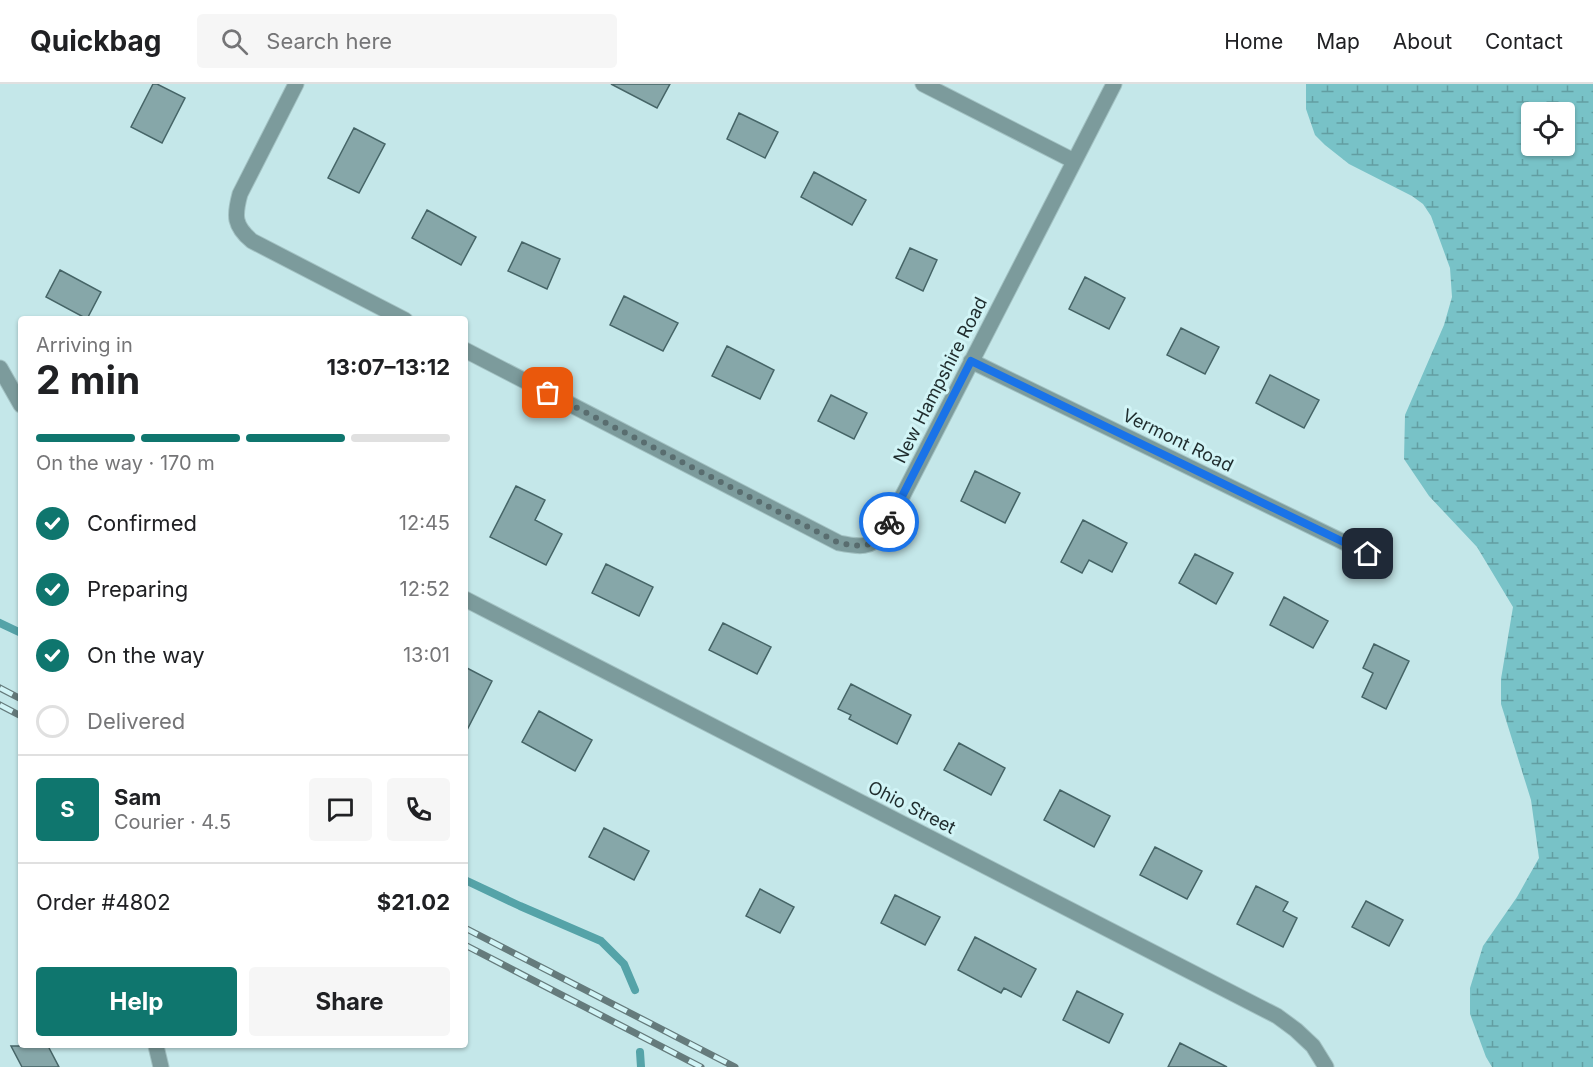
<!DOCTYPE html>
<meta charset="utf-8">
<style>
:root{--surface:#fff;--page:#f6f6f6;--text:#202124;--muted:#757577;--line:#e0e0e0;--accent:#0f766e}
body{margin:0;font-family:Inter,sans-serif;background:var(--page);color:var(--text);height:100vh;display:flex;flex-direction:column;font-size:22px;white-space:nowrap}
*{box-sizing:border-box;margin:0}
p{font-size:20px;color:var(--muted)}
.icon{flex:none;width:33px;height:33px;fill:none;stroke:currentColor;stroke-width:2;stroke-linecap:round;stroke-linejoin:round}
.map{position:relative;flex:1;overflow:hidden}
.panel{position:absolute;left:18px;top:232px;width:450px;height:732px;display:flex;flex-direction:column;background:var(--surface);border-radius:6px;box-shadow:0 2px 4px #0004}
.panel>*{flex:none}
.tools{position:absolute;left:1521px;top:18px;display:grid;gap:12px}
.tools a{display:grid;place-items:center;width:54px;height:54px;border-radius:6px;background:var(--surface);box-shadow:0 2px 4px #0004;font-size:30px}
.pin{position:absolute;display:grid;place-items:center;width:51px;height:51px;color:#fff;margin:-26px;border-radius:12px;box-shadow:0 3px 9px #0006}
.courier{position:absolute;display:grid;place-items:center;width:60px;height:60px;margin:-30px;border:4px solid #1a73e8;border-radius:50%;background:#fff;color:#222;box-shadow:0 2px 8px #0007}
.overview em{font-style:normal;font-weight:700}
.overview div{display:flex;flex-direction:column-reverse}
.overview{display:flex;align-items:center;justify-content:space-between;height:102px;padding:0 18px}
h1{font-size:39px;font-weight:700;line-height:45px}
.bar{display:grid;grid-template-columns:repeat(4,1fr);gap:9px 6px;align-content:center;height:72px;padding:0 18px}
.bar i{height:8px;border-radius:4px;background:var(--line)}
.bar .current{background:var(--accent)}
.bar p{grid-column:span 4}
.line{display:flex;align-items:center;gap:15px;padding:0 18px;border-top:2px solid var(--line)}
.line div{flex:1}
.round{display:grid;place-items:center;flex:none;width:63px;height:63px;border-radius:6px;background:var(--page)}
ol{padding:0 18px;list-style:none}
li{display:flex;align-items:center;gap:18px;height:66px}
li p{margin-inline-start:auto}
li .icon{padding:6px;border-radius:50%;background:var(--accent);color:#fff;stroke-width:4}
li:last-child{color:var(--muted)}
li i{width:33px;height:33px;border:3px solid var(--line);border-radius:50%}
.primary-button{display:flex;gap:12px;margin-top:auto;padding:12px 18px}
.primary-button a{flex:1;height:69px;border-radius:6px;background:var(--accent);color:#fff;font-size:24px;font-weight:700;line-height:69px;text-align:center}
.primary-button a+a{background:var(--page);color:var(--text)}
header{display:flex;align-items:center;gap:36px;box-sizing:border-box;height:84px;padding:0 30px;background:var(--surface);border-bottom:2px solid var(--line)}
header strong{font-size:28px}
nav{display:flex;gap:33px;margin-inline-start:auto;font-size:21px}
.search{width:420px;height:54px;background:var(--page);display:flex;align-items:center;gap:15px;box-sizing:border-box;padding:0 21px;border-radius:6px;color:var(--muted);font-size:22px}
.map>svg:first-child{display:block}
.wetland{fill:url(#wetland-marsh);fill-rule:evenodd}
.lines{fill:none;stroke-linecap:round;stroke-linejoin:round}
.stream{stroke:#55a3a8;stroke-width:8}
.building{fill:#86a7a9;stroke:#466567;stroke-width:1.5}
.minor-casing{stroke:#a3c2c3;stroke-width:17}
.tertiary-casing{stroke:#a3c2c3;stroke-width:17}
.minor{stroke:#7c9b9c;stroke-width:15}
.tertiary{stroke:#7c9b9c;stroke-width:15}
.rail-casing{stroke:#657b7c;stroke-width:7}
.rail{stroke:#d1f4f6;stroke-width:4.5;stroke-dasharray:14;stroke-linecap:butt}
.done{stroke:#596d6f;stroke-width:6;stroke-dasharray:0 10.8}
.route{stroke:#1a73e8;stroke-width:8}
.labels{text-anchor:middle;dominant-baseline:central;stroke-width:6;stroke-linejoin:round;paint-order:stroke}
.street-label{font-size:18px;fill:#1f2c2d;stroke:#d1f4f6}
</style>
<header>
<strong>Quickbag</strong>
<div class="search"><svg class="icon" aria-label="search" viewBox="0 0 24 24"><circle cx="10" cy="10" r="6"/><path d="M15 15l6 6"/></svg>Search here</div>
<nav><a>Home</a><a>Map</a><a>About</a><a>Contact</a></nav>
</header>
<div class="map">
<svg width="1593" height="983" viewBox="0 0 1593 983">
<defs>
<pattern id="wetland-marsh" width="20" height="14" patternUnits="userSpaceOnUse" patternTransform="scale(1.5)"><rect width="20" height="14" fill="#78c2c7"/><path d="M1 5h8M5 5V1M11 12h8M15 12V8" fill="none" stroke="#629ea2"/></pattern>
</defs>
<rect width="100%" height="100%" fill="#c4e7e9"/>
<path class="wetland" d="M1306 0H1593V983H1492L1486 973 1470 930V904L1483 862 1517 813 1539 774 1531 716 1501 620V595L1513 523 1477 463 1429 412 1404 375 1405 331 1444 241 1452 213 1450 184 1431 132 1423 120 1412 112 1349 80 1325 61 1315 51 1306 25ZM1532 28H1564V62H1532Z"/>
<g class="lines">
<path class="stream" d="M0 539 21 549
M465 796 520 822 601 857 624 880 635 906
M640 968 641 983"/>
</g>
<path class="building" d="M153 0H157L185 14 162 59 131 43Z
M611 0H670L657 24Z
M739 29 778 48 765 74 727 55Z
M354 44 385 60 359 109 328 94Z
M814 88 866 116 852 141 801 113Z
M427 126 476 153 461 181 412 154Z
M522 158 560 175 547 205 508 187Z
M910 164 937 176 923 207 896 194Z
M60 186 101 208 87 235 46 213Z
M1085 193 1125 214 1109 245 1069 225Z
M624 212 678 239 663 267 610 241Z
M1181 244 1219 263 1205 290 1167 271Z
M727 262 774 286 760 315 712 292Z
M1270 291 1319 316 1304 344 1256 319Z
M831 311 867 329 854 355 818 337Z
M975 387 1020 409 1005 439 961 417Z
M516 402 545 416 535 436 562 450 546 481 490 453Z
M1083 436 1127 459 1112 488 1089 476 1082 489 1061 478Z
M1195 470 1233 489 1216 520 1179 499Z
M606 480 653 503 639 532 592 509Z
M1284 513 1328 537 1313 564 1270 541Z
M723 539 771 563 757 590 709 566Z
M1374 560 1409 577 1386 625 1362 613 1373 589 1363 584Z
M465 583 492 597 465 650Z
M851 600 911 631 897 660 849 635 851 631 838 625Z
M539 627 592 656 575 687 522 658Z
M959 659 1005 684 991 711 944 686Z
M1060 706 1110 732 1094 763 1044 736Z
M604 744 649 767 634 796 589 773Z
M1155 763 1202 787 1187 815 1140 791Z
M1256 802 1288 818 1283 827 1297 834 1283 863 1237 840Z
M760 805 794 823 780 849 746 832Z
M895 811 940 833 925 861 881 839Z
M1366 817 1403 836 1389 862 1352 843Z
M975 853 1036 885 1021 913 1004 904 1001 909 958 886Z
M1077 907 1123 930 1109 959 1063 936Z
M1180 959 1227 983H1168Z
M11 962H48L59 983H22Z"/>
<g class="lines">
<defs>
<path id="minor" d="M296 0 240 110C234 132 234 142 252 157L405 236
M923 0 1074 77
M465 266 839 459C859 463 871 465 884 448L1114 0
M971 277 1368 470
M465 515 1277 932 1296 946 1313 962 1326 983"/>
<path id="tertiary" d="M0 284 21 321
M156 962 161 983"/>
</defs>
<use href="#minor" class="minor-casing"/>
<use href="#tertiary" class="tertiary-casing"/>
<use href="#minor" class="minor"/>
<use href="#tertiary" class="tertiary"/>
<defs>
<path id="rail" d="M0 604 21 615
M0 621 21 632
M465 844 735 983
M465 861 701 983"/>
</defs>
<use href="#rail" class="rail-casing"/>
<use href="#rail" class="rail"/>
</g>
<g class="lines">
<path class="done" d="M548 309 839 459C866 464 876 464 889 438"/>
<path class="route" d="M889 438 971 277 1368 470"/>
</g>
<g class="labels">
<g class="street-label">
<text transform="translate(940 296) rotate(-63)">New Hampshire Road</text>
<text transform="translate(1178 356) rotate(26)">Vermont Road</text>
<text transform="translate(912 723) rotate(27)">Ohio Street</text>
</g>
</g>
</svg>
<div class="tools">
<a><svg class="icon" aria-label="locate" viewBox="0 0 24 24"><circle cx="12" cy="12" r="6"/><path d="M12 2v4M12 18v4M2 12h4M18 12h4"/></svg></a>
</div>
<div class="pin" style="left:548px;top:309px;background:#ea580c"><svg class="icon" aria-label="bag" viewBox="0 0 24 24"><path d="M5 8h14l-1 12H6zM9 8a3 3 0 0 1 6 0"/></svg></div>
<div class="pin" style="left:1368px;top:470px;background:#1f2937"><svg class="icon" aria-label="home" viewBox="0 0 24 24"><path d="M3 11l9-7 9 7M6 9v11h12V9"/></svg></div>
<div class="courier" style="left:889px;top:438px"><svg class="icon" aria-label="bike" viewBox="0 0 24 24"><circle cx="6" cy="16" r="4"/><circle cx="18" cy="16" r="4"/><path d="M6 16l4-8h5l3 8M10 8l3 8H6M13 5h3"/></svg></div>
<section class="panel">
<div class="overview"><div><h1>2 min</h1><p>Arriving in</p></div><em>13:07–13:12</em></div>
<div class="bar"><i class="current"></i><i class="current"></i><i class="current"></i><i></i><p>On the way · 170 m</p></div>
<ol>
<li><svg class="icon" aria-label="check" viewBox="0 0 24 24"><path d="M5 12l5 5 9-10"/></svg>Confirmed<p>12:45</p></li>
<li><svg class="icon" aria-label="check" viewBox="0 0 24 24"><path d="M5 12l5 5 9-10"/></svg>Preparing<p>12:52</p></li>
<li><svg class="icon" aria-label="check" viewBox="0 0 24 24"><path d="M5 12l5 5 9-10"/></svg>On the way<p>13:01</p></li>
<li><i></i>Delivered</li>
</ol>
<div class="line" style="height:108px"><b class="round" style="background:var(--accent);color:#fff">S</b><div><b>Sam</b><p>Courier · 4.5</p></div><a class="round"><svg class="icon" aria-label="chat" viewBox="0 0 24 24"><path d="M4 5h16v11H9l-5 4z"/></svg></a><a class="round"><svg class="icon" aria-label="phone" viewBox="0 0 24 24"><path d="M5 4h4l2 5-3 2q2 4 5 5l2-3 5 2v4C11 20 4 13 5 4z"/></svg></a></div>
<div class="line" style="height:78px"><div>Order #4802</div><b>$21.02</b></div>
<div class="primary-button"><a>Help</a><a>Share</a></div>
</section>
</div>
